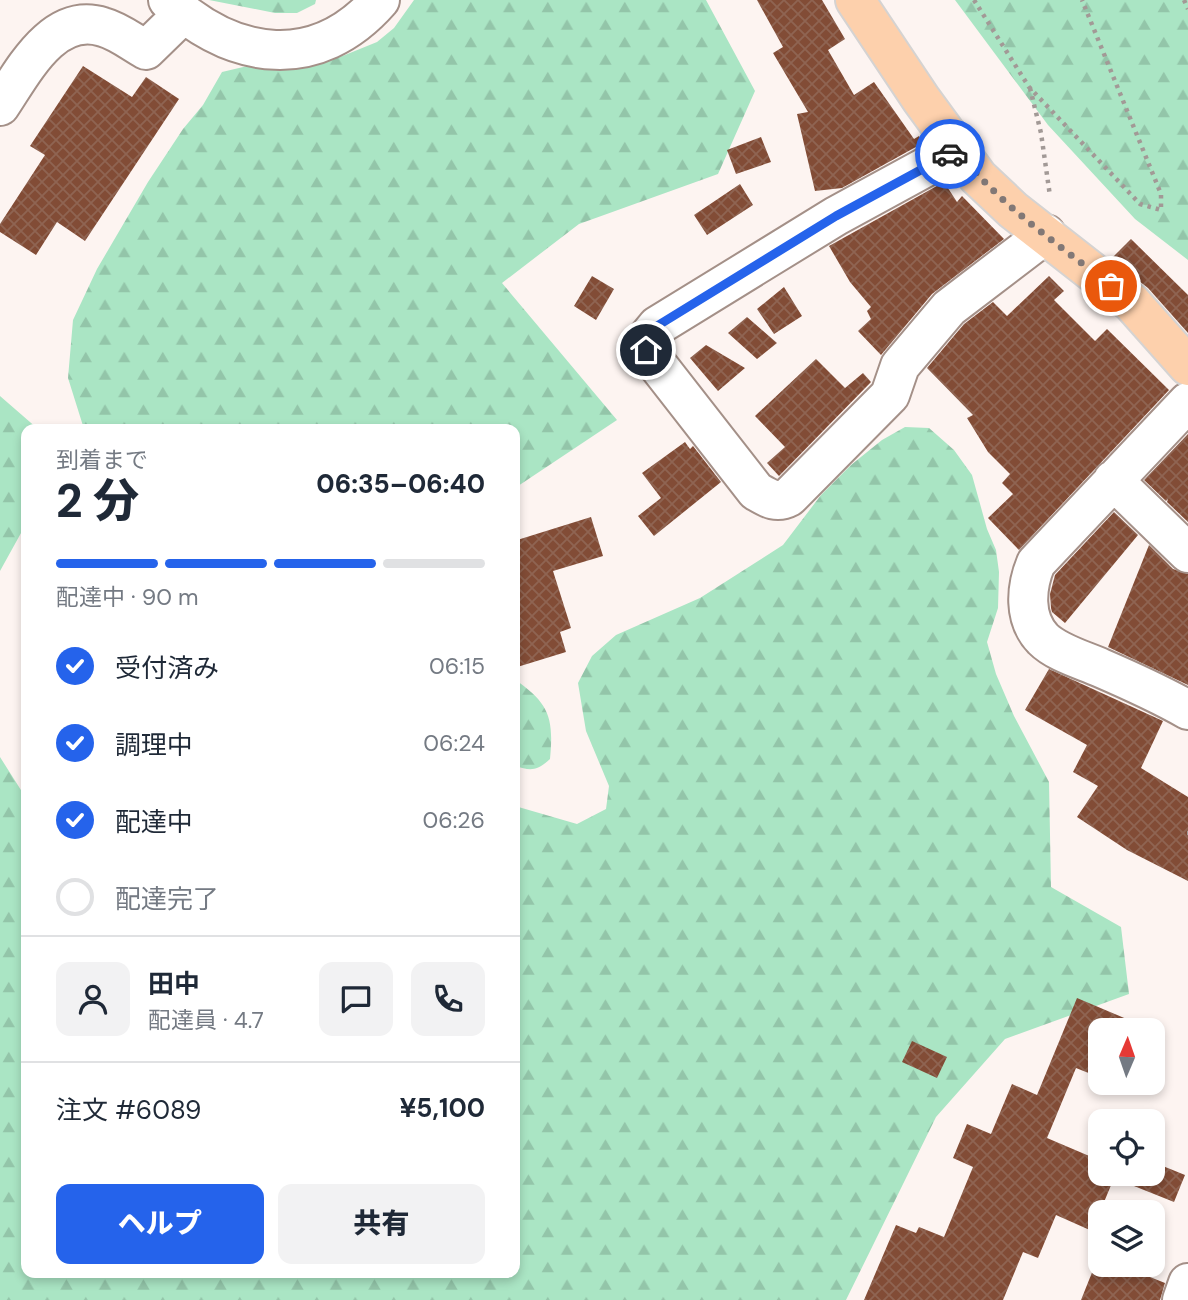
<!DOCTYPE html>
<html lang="ja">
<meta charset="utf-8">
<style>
:root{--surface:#fff;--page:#f2f2f3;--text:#1f2937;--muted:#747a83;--line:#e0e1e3;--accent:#2563eb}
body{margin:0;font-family:"DM Sans","Noto Sans JP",sans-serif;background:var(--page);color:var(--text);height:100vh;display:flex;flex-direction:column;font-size:26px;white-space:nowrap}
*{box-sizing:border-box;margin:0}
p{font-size:23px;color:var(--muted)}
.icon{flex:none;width:38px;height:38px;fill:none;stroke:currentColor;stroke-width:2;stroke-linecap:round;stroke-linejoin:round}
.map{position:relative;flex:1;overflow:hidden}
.panel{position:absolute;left:21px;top:424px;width:499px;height:854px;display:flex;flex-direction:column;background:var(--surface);border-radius:14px;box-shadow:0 4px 10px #0003}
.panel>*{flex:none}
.needle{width:46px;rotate:2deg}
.fabs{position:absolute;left:1088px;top:1018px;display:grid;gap:14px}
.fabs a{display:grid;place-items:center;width:77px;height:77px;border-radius:14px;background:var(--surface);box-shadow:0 4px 10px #0003;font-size:35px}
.pin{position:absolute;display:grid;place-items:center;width:60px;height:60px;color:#fff;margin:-30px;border:4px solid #fff;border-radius:50%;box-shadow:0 2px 7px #0007}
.courier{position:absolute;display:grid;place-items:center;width:70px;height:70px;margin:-35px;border:5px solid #2563eb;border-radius:50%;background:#fff;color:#222;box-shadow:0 2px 9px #0007}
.overview em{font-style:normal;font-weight:800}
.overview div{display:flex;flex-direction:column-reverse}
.overview{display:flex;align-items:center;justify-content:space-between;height:119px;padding:0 35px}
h1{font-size:46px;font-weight:800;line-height:52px}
.bar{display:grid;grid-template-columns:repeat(4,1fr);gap:10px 7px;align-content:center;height:84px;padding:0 35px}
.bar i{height:9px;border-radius:5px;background:var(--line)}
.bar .selected{background:var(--accent)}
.bar p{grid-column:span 4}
.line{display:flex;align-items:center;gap:18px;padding:0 35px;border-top:2px solid var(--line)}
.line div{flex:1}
.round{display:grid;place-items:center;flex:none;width:74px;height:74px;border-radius:14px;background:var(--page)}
ol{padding:0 35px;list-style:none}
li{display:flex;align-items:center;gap:21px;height:77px}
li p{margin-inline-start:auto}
li .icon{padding:7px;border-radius:50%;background:var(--accent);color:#fff;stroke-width:4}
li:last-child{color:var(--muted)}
li i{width:38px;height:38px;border:4px solid var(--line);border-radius:50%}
.cta{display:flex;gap:14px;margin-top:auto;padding:14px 35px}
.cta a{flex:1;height:80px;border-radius:14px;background:var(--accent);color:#fff;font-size:28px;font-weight:800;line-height:80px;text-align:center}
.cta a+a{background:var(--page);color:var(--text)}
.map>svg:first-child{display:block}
.forest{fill:url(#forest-firs)}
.building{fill:url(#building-cross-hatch)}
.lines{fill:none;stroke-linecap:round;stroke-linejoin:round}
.minor-casing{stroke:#a49088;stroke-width:42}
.major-casing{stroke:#d5d3d2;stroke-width:42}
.path{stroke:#a29996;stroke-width:4.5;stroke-dasharray:3.5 5;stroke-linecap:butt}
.minor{stroke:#fff;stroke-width:38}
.major{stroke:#fdd0ac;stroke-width:38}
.done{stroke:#827876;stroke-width:7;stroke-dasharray:0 12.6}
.route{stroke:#2563eb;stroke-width:9}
</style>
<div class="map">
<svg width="1188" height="1300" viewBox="0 0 1188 1300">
<defs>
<pattern id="forest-firs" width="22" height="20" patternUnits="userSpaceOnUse" patternTransform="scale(1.75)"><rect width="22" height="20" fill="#aae5c4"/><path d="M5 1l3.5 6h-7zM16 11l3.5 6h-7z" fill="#93c5a9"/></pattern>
<pattern id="building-cross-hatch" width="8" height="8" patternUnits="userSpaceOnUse" patternTransform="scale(1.75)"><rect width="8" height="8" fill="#824c36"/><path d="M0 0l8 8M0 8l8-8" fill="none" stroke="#8f6452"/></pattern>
</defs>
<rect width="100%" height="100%" fill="#fdf4f1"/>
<path class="forest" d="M209 0H316L315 4 297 13H275Z
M414 0H706L755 91 718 174 579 224 502 283 617 420 515 488 514 429H84L68 378 73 320 97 269 148 182 183 129 203 105 222 72 281 58 316 64 345 55 377 42 394 28Z
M955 0H1188V260L1135 219 1048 125Z
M0 396 38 429H26V524L0 571Z
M905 427 929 428 954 450 972 475 987 529 996 550 999 572 998 608 987 642 996 674 1014 716 1049 782 1051 887 1121 927 1129 994 1005 1039 936 1117 846 1300H0V757L26 798V1272H514L515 806 577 824 606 809 609 786 586 731 578 683 592 656 616 635 700 598 783 545 821 495 851 465 882 440Z
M514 679C549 703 554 717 550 759 537 771 531 771 515 766Z"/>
<path class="building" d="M757 0H822L845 39 828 50 854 95 874 82 914 139 919 136 923 143 842 188 815 191 797 114 808 112 773 53 783 47Z
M83 66 132 97 146 77 179 99 85 241 57 222 36 255 0 232V224L45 155 30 146Z
M761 137 771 162 736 174 727 150Z
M944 182 957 202 962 196 1004 239 932 294 881 355 858 331 871 319 867 311 871 307 850 282 829 246Z
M740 184 753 205 707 235 694 215Z
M1131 239 1188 295V333L1148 288 1111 259Z
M592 276 614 289 596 320 574 306Z
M1049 276 1064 291 1054 300 1095 341 1107 329 1169 390 1019 550 988 518 1013 494 1002 483 1010 474 988 452 967 418 973 415 927 368 964 324 993 302 1007 316Z
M784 287 802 316 774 334 757 309Z
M747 317 777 343 757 359 728 333Z
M706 345 745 368 718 391 690 358Z
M816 359 845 388 863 373 871 382 779 476 767 463 785 447 755 416Z
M1188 434V522L1167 502 1168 499 1166 501 1144 480Z
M685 442 690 449 693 446 721 482 654 536 638 516 661 498 642 473Z
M1114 512 1138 535 1065 623 1052 612 1051 608 1050 594 1055 575Z
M591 517 603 556 553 571 571 628 560 632 566 652 514 668V541Z
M1149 545 1173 569 1188 574V685L1108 647Z
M1049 669 1163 721 1141 768 1188 797V881L1127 850 1077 817 1098 786 1073 772 1087 745 1025 710Z
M1077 998 1155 1031H1101V1078L1076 1068 1047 1138 1101 1161V1174H1153V1162L1185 1175 1174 1202 1114 1178 1092 1231 1056 1215 1038 1258 1023 1252 1003 1300H864L896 1225 916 1233 919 1227 944 1237 973 1167 953 1158 967 1124 991 1134 1012 1084 1037 1095Z
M912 1041 947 1057 937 1078 902 1062Z
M1095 1265H1120L1165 1283 1160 1300H1081Z"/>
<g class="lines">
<defs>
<path id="minor" d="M168 0C235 61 317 72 380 0
M0 106C23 72 53 11 103 27 118 31 132 42 146 50L183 14
M957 150 836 216 657 326 648 337 646 350 756 491C768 498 776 504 789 497L890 395 900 366 949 308 1046 234
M1188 402 1036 563C1026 587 1023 618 1043 639 1057 653 1083 660 1101 668 1131 681 1160 694 1188 710
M1113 480 1188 553
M1182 1300 1188 1283"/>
<path id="major" d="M855 0 921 99 978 177 1013 210 1132 303 1188 366"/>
</defs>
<use href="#minor" class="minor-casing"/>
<use href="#major" class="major-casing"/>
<path class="path" d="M974 0 1029 87 1140 204 1161 210V194L1082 0
M1184 0 1188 9
M1030 88 1041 133 1050 196
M1187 833H1188"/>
<use href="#minor" class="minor"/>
<use href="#major" class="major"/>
</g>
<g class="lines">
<path class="done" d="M950 154 957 150C999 205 1057 243 1111 286"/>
<path class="route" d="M646 350 648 337 657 326 836 216 950 154"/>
</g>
</svg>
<div class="fabs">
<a><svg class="needle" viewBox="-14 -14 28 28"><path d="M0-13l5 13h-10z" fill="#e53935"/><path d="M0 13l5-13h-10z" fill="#747a83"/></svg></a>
<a><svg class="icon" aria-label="locate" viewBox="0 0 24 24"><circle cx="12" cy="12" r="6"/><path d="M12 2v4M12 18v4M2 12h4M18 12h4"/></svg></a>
<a><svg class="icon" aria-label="layers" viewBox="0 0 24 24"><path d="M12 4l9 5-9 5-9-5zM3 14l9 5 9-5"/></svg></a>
</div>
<div class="pin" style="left:1111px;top:286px;background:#ea580c"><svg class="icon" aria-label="bag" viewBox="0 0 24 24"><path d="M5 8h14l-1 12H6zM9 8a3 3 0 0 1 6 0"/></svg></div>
<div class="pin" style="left:646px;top:350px;background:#1f2937"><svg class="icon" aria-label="home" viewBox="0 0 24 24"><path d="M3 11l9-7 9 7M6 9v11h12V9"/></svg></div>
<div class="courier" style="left:950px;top:154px"><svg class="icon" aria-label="car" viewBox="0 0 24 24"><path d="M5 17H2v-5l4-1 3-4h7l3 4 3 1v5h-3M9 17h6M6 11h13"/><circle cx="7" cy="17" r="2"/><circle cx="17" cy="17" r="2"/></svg></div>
<section class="panel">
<div class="overview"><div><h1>2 分</h1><p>到着まで</p></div><em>06:35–06:40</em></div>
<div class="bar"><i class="selected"></i><i class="selected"></i><i class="selected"></i><i></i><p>配達中 · 90 m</p></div>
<ol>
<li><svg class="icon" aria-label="check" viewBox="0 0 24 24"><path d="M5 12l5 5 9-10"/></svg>受付済み<p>06:15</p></li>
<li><svg class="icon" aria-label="check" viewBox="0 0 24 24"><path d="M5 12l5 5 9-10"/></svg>調理中<p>06:24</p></li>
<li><svg class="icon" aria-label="check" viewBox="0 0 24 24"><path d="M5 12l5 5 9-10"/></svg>配達中<p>06:26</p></li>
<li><i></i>配達完了</li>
</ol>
<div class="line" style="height:126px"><a class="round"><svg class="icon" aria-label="person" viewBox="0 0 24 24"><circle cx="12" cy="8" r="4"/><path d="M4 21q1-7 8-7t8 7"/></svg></a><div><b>田中</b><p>配達員 · 4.7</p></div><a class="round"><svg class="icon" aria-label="chat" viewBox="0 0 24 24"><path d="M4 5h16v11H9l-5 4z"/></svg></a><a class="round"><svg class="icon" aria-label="phone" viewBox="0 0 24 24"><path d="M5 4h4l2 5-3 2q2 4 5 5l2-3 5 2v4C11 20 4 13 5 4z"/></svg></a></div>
<div class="line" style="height:91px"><div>注文 #6089</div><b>¥5,100</b></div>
<div class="cta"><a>ヘルプ</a><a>共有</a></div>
</section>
</div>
